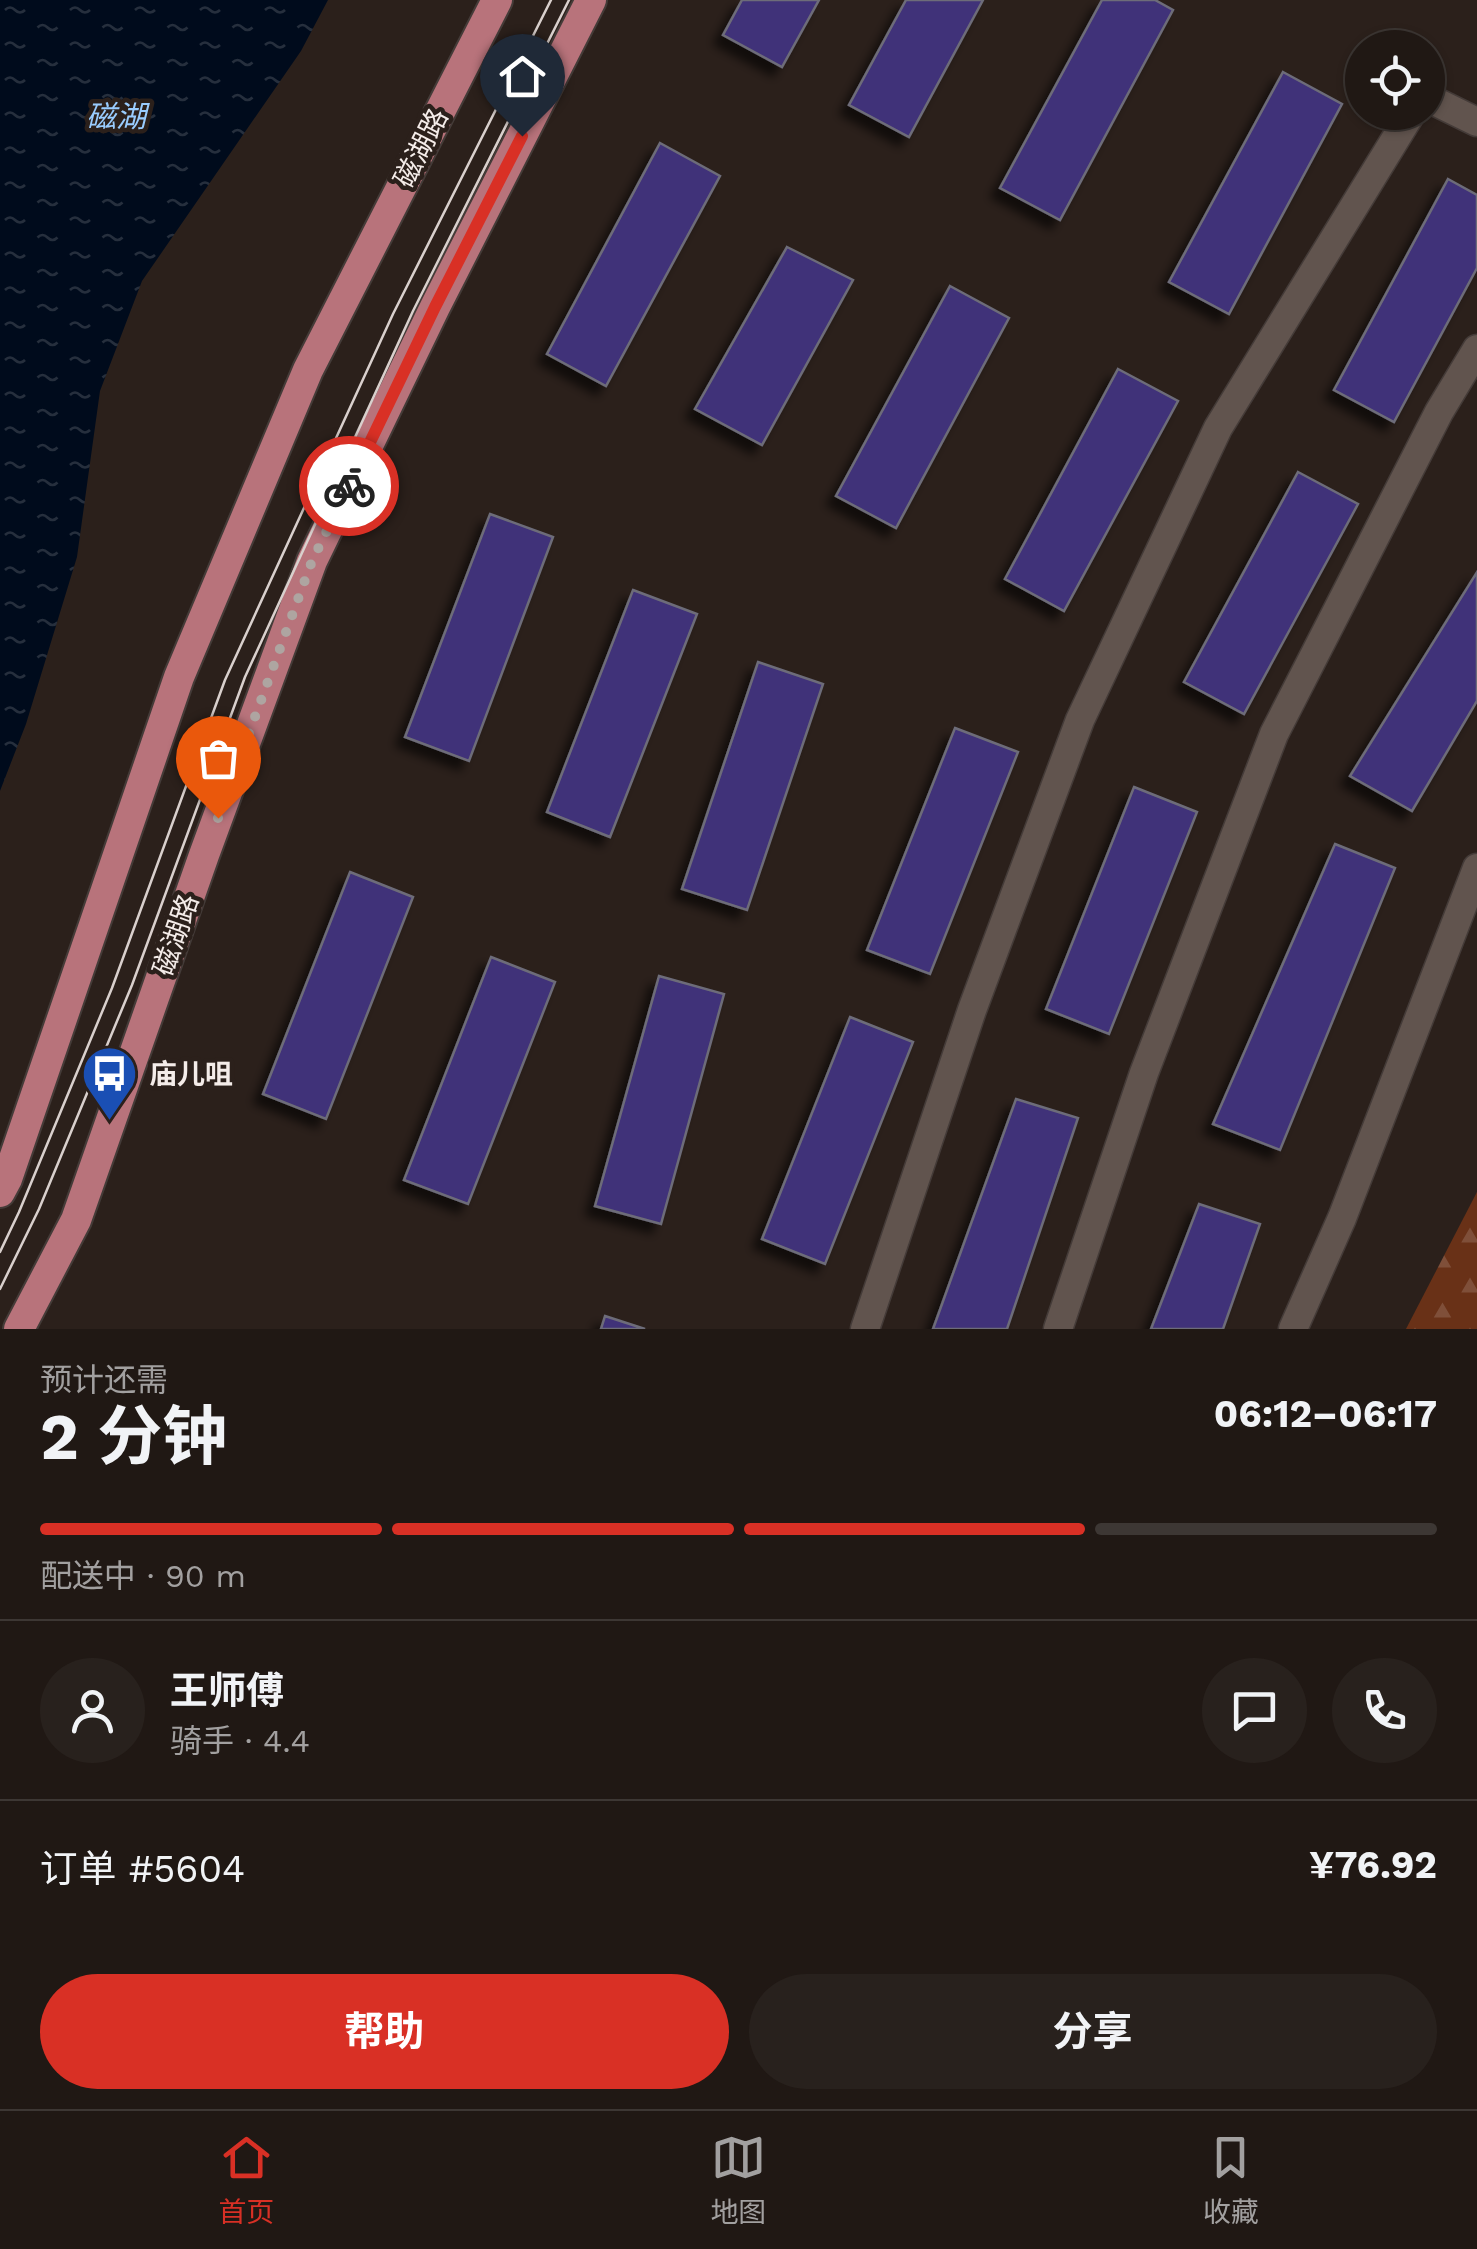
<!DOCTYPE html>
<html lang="zh">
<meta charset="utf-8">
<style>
:root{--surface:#201814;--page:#28211d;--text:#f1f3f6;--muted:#a2a0a0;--line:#3d3734;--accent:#d93025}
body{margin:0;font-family:"Work Sans","Noto Sans SC",sans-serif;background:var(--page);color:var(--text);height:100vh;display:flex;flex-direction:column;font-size:38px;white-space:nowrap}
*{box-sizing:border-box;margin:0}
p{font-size:32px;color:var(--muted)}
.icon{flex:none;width:55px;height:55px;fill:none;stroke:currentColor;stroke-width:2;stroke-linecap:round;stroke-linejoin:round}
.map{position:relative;height:1329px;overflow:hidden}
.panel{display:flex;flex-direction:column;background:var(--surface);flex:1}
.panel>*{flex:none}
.controls{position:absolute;left:1345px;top:30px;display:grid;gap:20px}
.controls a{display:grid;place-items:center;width:100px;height:100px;border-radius:50%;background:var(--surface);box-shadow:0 2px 8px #0004,0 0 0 2px var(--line);font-size:50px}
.pin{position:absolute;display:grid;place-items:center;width:85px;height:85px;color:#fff;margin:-102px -42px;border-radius:50% 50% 50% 0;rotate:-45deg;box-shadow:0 0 10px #0007}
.pin .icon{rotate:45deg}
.courier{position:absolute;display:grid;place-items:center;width:100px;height:100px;margin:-50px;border:8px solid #d93025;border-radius:50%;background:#fff;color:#222;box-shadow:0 2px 12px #0007}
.headline em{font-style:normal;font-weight:700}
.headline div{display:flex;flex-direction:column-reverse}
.headline{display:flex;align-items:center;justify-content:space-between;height:170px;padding:0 40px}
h1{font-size:65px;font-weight:700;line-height:75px}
.bar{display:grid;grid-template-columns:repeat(4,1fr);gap:15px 10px;align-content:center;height:120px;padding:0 40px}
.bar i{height:12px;border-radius:8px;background:var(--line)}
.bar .current{background:var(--accent)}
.bar p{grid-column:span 4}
.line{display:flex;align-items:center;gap:25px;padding:0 40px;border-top:2px solid var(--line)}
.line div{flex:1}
.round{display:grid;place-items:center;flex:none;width:105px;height:105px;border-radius:52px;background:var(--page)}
.cta{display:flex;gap:20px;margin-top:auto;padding:20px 40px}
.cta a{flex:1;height:115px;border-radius:60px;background:var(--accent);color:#fff;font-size:40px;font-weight:700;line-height:115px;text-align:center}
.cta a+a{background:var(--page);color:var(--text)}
.dock{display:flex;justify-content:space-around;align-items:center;height:140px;border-top:2px solid var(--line);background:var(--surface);font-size:28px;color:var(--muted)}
.dock a{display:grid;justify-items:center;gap:5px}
.dock .current{color:var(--accent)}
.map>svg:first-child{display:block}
.forest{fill:url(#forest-firs)}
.water{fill:url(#water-ripples)}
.building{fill:#403179;stroke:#6d6c79;stroke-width:2.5;filter:url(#shadow)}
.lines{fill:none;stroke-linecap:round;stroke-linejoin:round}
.street-casing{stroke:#443b38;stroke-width:31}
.primary-casing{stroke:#443b38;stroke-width:34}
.street{stroke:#61544e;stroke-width:28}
.primary{stroke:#b8737b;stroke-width:30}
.tram{stroke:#d9d0cd;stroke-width:2.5}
.done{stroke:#aea5a1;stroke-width:10;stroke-dasharray:0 18}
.route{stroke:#d93025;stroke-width:12}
.labels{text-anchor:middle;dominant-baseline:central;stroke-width:9;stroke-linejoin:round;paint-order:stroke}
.street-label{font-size:28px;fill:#f4ece9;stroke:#2b201b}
.poi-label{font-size:28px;font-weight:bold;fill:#f4ece9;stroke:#2b201b;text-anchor:start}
.water-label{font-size:30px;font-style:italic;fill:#99ccfe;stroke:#2b201b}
</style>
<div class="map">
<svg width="1477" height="1329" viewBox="0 0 1477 1329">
<defs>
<pattern id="forest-firs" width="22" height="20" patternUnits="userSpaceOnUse" patternTransform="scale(2.5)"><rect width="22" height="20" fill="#693117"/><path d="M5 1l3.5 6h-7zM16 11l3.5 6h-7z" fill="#7f4f39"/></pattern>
<pattern id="water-ripples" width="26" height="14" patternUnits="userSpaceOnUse" patternTransform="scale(2.5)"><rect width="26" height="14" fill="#000b1c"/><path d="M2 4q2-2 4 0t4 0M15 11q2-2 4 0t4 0" fill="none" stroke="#262f3d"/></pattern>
<filter id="shadow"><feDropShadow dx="-9" dy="9" stdDeviation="5" flood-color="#0009"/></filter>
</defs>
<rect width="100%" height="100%" fill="#2b201b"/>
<path class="forest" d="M1477 1192V1329H1406Z"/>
<path class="water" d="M0 0H328L301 51 142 281 100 391 77 557 26 724 0 791Z"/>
<path class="building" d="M742 0H819L782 67 723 35Z
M906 0H983L909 137 849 105Z
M1102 0H1155L1173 10 1060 220 1000 188Z
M1283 72 1342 104 1229 314 1169 282Z
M660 143 720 176 606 386 547 354Z
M1448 179 1477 195V268L1394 422 1334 390Z
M787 247 853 280 762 445 695 409Z
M950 286 1009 318 896 528 836 496Z
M1118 369 1178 401 1064 611 1005 579Z
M1298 472 1358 504 1244 714 1184 682Z
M490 514 553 537 469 761 405 737Z
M1477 572V701L1412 811 1350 776Z
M633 590 697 614 610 837 547 812Z
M758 662 823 684 747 910 682 889Z
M955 728 1018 752 930 974 867 950Z
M1134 787 1197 812 1109 1034 1046 1009Z
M1335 844 1395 868 1280 1150 1213 1124Z
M350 872 413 897 326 1119 263 1094Z
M491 957 555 982 468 1204 404 1180Z
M659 976 724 994 661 1224 595 1206Z
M850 1017 913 1042 825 1264 762 1239Z
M1016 1099 1078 1118 1007 1329H933Z
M1199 1204 1260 1224 1223 1329H1151Z
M605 1316 645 1329H601Z"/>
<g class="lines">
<defs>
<path id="street" d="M1428 98 1477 122
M865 1329 972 1010 1080 720 1218 428 1412 112
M1058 1329 1144 1073 1274 734 1439 412 1477 349
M1293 1329 1342 1218 1477 868"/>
<path id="primary" d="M0 1192 7 1179 179 677 308 370 497 0
M19 1329 76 1220 204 855 312 561 435 307 591 0"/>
</defs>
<use href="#street" class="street-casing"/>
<use href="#primary" class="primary-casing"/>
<use href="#street" class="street"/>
<use href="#primary" class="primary"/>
<path class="tram" d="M0 1252 19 1212 112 988 225 680 393 314 551 0
M0 1289 39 1209 132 985 245 677 413 311 569 0"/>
</g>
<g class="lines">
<path class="done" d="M218 818 312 561 349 486"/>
<path class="route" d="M349 486 435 307 522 136"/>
</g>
<defs>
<symbol id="bus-pin" viewBox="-11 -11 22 30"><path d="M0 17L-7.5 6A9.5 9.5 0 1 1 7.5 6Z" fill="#1a4fb4" stroke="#2b201b"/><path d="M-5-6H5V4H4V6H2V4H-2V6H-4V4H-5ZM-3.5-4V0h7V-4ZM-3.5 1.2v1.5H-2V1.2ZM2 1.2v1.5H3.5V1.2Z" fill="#fff"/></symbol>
</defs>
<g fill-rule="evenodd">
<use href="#bus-pin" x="78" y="1042" width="63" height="86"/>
</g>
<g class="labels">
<g class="street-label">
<text transform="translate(421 148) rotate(-63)">磁湖路</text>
<text transform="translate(176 935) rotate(-71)">磁湖路</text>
</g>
<g class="poi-label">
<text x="149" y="1074">庙儿咀</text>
</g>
<g class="water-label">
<text x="116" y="116">磁湖</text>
</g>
</g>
</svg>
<div class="controls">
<a><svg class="icon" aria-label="locate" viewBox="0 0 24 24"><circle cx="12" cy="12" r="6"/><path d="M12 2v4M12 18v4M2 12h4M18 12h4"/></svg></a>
</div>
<div class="pin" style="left:218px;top:818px;background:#ea580c"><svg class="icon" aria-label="bag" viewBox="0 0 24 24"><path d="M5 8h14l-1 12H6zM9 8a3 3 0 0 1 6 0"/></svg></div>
<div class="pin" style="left:522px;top:136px;background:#1f2937"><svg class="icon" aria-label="home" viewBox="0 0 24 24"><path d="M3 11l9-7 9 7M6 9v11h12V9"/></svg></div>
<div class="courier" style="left:349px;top:486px"><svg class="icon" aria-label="bike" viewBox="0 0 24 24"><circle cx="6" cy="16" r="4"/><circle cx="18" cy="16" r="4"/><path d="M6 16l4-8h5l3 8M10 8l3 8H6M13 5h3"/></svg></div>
</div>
<section class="panel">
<div class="headline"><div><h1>2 分钟</h1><p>预计还需</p></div><em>06:12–06:17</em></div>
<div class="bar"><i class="current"></i><i class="current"></i><i class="current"></i><i></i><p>配送中 · 90 m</p></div>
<div class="line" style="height:180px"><a class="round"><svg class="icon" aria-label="person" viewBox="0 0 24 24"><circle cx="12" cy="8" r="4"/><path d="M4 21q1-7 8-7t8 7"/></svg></a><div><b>王师傅</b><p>骑手 · 4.4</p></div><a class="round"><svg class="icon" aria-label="chat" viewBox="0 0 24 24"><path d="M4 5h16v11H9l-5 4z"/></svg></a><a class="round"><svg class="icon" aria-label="phone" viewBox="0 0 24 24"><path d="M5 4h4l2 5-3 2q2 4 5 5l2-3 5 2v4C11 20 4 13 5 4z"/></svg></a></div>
<div class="line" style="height:130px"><div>订单 #5604</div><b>¥76.92</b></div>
<div class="cta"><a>帮助</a><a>分享</a></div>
</section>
<nav class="dock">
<a class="current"><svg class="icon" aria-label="home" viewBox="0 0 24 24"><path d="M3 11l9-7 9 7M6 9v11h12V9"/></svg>首页</a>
<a><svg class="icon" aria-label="map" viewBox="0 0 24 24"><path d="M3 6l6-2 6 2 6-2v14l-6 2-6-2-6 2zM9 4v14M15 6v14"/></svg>地图</a>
<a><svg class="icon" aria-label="saved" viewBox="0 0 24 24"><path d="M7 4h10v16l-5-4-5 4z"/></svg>收藏</a>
</nav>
